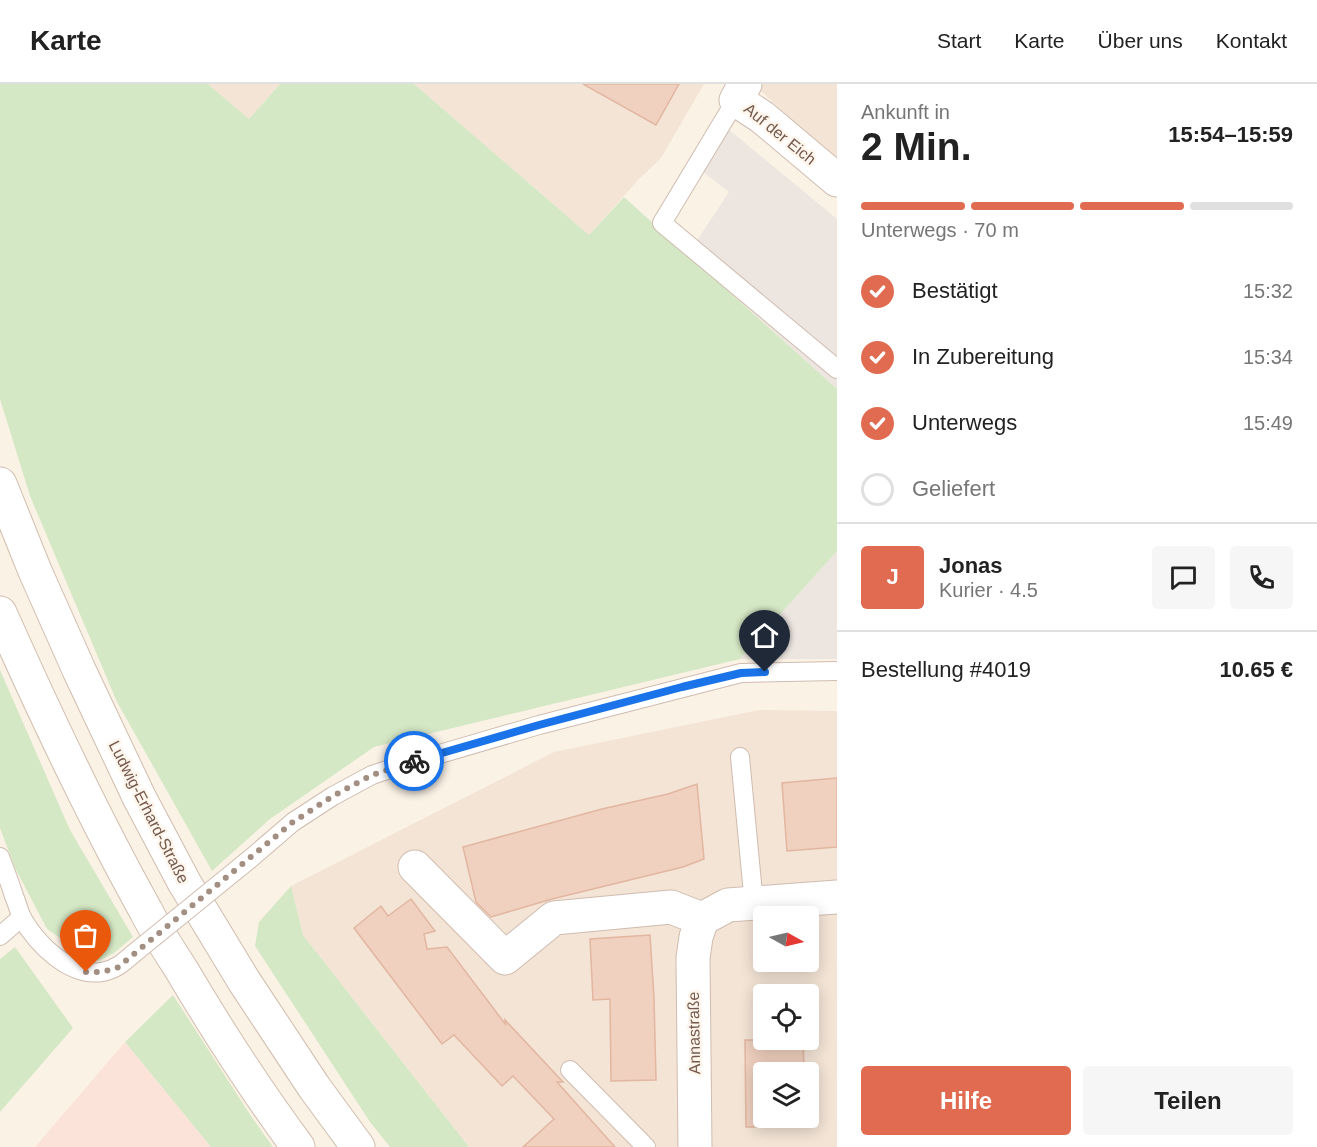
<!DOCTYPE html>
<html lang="de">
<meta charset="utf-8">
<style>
:root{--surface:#fff;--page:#f6f6f6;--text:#222;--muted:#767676;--line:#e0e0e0;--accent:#e06b50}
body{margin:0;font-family:Arial,sans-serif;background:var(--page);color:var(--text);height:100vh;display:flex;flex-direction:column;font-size:22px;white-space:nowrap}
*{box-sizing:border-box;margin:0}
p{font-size:20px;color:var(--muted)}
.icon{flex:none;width:33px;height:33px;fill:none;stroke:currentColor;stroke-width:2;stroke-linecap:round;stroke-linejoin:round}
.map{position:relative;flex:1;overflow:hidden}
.panel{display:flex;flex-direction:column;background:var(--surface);width:480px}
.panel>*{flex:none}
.needle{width:39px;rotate:98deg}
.controls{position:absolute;left:753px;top:822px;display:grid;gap:12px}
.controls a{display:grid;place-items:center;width:66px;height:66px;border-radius:6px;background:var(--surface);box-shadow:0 3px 15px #0003;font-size:30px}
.pin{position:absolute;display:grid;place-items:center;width:51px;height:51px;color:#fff;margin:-62px -26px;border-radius:50% 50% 50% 0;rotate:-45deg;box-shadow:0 0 6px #0007}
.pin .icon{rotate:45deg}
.courier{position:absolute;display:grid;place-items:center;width:60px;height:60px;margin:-30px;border:4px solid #1a73e8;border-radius:50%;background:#fff;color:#222;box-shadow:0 2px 8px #0007}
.summary em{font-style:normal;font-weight:800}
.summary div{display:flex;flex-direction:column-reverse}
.summary{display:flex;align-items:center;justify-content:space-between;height:102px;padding:0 24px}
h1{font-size:39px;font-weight:800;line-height:45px}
.bar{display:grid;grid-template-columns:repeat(4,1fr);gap:9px 6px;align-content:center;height:72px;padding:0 24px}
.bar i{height:8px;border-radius:4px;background:var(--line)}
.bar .active{background:var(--accent)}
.bar p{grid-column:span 4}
.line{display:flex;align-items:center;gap:15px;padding:0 24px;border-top:2px solid var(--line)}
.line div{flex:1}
.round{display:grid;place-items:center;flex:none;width:63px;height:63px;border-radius:6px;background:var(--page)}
ol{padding:0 24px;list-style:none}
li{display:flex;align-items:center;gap:18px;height:66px}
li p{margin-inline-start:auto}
li .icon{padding:6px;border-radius:50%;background:var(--accent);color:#fff;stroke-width:4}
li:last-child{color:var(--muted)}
li i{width:33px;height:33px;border:3px solid var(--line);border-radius:50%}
.cta{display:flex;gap:12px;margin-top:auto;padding:12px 24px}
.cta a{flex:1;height:69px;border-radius:6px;background:var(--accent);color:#fff;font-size:24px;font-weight:800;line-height:69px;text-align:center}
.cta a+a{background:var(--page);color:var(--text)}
header{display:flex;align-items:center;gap:36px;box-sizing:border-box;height:84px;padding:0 30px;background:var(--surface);border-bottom:2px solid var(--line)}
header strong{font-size:28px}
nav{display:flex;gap:33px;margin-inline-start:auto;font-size:21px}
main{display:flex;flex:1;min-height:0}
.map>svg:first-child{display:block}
.residential{fill:#f3e4d5;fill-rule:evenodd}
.commercial{fill:#fbe3da}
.industrial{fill:#ece5e0}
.green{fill:#d5e8c5}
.building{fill:#f0d0bf;stroke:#e2b6a0;stroke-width:1.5}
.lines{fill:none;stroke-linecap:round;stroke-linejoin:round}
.lane-casing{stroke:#cfbcb0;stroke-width:20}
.street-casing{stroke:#cfbcb0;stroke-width:35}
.secondary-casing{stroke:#d1bcad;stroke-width:35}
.lane{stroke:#fff;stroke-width:18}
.street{stroke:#fff;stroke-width:33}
.secondary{stroke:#fff;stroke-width:33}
.lane-bridge-casing{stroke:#cfbcb0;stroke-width:20;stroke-linecap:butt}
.lane-bridge{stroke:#fff;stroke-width:18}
.done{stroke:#a38e82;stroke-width:6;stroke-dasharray:0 10.8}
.route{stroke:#1a73e8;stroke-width:8}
.labels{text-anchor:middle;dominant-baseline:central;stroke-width:5;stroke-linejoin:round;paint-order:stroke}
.street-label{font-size:16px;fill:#74584c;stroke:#fef6ec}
</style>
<header>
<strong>Karte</strong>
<nav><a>Start</a><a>Karte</a><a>Über uns</a><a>Kontakt</a></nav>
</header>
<main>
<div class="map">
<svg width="837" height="1063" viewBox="0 0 837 1063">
<rect width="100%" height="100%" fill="#fbf2e6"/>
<path class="residential" d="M208 0H280L249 35Z
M414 0H704L661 74 639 95 589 151Z
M747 0H837V78L763 9Z
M759 626 837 627V1063H469L303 851 291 802 554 668ZM764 832H808V878H764ZM764 910H808V956H764ZM764 988H808V1034H764Z"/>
<path class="commercial" d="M125 958 211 1063H35Z"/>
<path class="industrial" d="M728 45 837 135V305L688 170 729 108 703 88Z
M837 467V575H740Z"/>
<path class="green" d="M0 0H208L249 35 280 0H414L589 151 624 113 837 305V467L740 575 374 663 270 735 212 787 117 618 30 412 0 315Z
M0 586 70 746 133 853 114 869 99 877 73 863 47 845 15 784 0 744Z
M291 802 303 851 469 1063H390L370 1038 255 862 259 838Z
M15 863 73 944 0 1028V875Z
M173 911 251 1032 273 1063H211L125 958Z"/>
<path class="building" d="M583 0H679L656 41Z
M837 694V763L787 767 782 699Z
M697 700 704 775 683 783 552 815 491 833 476 818 463 763 602 725 668 710Z
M411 815 435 847 424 850 427 865 447 863 506 941 505 936 563 998H557L615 1063H523L554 1035 513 992 502 1002 454 951 442 960 354 844 381 822 388 832Z
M650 851 654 914 656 996 611 997 610 915 593 916 590 855Z
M745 956H803L804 988H764V1034H804V1043H746Z"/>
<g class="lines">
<defs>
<path id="lane" d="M736 16 662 139 837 285
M740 673 754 820
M0 773C5 786 10 799 14 812 17 819 19 827 22 834 37 860 69 893 102 888 115 886 124 878 133 870
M250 775 293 738 333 712 372 691 399 682 539 641 741 589 837 587
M0 852 22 833
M570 986 646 1063"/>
<path id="street" d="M745 0 736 16 762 33 837 96
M415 783 505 874 554 834 671 823 702 835
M702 835 728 821 837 813
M695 1063 693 874 696 853 702 835"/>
<path id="secondary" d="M0 400 35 487 79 586 139 713 184 798 244 897 314 1003 358 1063
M0 529C45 630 92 730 146 827 156 847 169 866 181 885 217 946 256 1006 298 1063"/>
</defs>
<use href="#lane" class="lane-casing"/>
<use href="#street" class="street-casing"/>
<use href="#secondary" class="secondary-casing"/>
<use href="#lane" class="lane"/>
<use href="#street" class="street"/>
<use href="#secondary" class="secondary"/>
<defs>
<path id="lane-bridge" d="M133 870 250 775"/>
</defs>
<use href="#lane-bridge" class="lane-bridge-casing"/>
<use href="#lane-bridge" class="lane-bridge"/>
</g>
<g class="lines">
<path class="done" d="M86 888H101L117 884 293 738 333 712 372 691 414 677"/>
<path class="route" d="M414 677 539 641 682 603 741 589 765 588"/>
</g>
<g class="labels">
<g class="street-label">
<text transform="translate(780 50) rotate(39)">Auf der Eich</text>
<text transform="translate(149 728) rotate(63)">Ludwig-Erhard-Straße</text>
<text transform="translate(694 949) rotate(-91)">Annastraße</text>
</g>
</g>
</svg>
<div class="controls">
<a><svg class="needle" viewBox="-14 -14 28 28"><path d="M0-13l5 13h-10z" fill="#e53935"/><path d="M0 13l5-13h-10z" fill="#767676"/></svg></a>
<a><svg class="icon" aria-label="locate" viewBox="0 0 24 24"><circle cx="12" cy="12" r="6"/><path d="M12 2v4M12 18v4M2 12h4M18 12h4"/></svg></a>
<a><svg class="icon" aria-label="layers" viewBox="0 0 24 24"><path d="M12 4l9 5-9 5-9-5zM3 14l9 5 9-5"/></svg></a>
</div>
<div class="pin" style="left:86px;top:888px;background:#ea580c"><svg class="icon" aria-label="bag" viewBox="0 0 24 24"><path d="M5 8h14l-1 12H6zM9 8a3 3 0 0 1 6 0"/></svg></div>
<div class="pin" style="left:765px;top:588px;background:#1f2937"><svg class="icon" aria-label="home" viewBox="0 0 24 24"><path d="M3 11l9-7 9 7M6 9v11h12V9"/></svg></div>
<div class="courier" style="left:414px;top:677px"><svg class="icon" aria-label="bike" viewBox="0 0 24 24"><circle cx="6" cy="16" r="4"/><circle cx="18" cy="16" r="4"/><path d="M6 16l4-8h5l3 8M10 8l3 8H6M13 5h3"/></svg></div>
</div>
<section class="panel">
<div class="summary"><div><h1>2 Min.</h1><p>Ankunft in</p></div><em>15:54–15:59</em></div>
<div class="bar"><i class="active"></i><i class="active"></i><i class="active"></i><i></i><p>Unterwegs · 70 m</p></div>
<ol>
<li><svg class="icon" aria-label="check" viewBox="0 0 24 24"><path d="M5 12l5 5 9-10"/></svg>Bestätigt<p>15:32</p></li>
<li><svg class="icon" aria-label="check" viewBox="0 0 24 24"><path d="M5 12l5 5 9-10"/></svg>In Zubereitung<p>15:34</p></li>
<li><svg class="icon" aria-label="check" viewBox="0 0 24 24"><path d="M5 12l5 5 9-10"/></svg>Unterwegs<p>15:49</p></li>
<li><i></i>Geliefert</li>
</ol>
<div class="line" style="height:108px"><b class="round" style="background:var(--accent);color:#fff">J</b><div><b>Jonas</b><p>Kurier · 4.5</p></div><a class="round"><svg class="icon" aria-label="chat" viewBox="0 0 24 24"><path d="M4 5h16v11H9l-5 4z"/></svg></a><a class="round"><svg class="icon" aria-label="phone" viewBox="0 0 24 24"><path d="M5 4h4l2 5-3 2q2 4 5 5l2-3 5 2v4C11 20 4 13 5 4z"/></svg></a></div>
<div class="line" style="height:78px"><div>Bestellung #4019</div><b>10.65 €</b></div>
<div class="cta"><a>Hilfe</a><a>Teilen</a></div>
</section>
</main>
